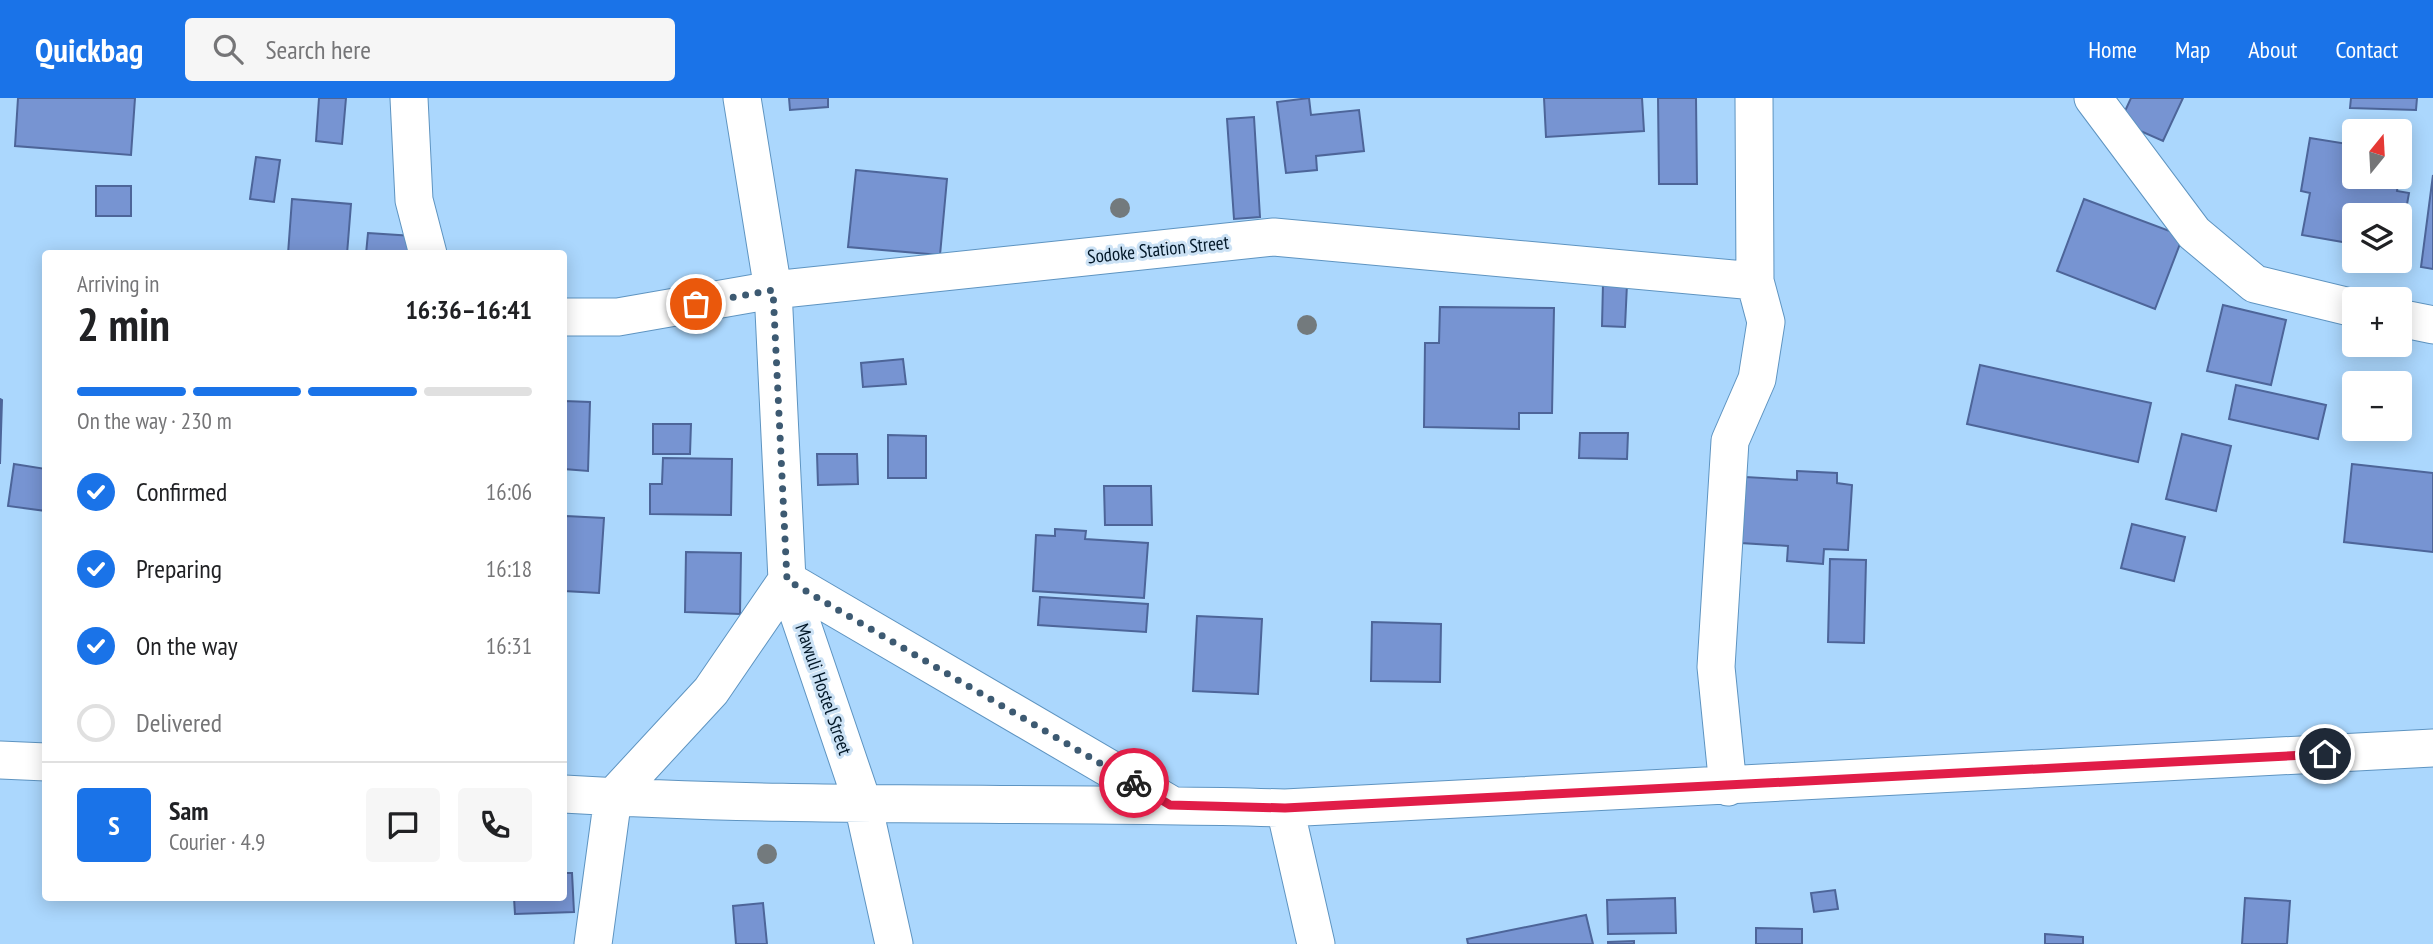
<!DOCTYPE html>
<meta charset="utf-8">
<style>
:root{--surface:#fff;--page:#f6f6f6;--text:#202124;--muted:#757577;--line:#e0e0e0;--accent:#1a73e8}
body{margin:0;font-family:"PT Sans Narrow",sans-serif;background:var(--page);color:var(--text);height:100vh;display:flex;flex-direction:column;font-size:26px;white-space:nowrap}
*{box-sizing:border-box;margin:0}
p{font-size:23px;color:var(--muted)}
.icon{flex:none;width:38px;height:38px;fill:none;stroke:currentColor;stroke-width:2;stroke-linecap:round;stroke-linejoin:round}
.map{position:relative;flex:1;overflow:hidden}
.panel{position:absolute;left:42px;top:152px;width:525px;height:651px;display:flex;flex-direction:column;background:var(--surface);border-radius:7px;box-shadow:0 4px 18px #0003}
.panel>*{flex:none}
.needle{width:46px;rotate:18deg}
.fabs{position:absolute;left:2342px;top:21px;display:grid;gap:14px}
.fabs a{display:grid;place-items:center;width:70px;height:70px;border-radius:7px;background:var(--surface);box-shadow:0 4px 18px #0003;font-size:35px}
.pin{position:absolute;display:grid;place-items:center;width:60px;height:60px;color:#fff;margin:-30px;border:4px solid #fff;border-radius:50%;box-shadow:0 2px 7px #0007}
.courier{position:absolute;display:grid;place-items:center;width:70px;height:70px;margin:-35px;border:5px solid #e11d48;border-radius:50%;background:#fff;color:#222;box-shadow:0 2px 9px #0007}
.headline em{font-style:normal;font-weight:600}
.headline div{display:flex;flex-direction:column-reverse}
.headline{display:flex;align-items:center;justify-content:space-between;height:119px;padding:0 35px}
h1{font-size:46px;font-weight:600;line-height:52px}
.bar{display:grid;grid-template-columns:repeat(4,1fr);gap:10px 7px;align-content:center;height:84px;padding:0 35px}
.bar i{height:9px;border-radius:5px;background:var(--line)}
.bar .selected{background:var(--accent)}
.bar p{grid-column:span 4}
.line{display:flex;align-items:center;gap:18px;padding:0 35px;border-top:2px solid var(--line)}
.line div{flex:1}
.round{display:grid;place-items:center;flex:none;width:74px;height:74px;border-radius:7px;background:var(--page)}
ol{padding:0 35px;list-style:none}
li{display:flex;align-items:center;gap:21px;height:77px}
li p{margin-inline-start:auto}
li .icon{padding:7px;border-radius:50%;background:var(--accent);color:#fff;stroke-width:4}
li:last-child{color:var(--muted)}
li i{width:38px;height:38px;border:4px solid var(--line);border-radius:50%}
header{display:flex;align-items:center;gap:42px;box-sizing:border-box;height:98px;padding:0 35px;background:var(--accent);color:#fff}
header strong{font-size:33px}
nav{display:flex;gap:38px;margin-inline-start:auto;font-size:24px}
.search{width:490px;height:63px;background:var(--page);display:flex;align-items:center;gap:18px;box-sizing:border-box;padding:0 24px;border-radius:7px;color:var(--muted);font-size:26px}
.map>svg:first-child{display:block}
.building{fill:#7794d2;stroke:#4d6599;stroke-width:2}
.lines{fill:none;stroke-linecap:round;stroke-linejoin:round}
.minor-casing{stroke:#5e94c1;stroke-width:39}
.minor{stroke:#fff;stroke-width:37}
.tree{fill:#737a7d}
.done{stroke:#3d5a72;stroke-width:7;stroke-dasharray:0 12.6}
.route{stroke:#e11d48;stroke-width:9}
.labels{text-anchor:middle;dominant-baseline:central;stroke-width:6;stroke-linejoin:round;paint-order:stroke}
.street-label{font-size:19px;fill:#021727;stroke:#cce2f5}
</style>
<header>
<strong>Quickbag</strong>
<div class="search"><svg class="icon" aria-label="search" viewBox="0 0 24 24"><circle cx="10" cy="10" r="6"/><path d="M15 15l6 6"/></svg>Search here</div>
<nav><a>Home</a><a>Map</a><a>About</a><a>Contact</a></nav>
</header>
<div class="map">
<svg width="2433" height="846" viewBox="0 0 2433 846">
<rect width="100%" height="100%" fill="#abd7fd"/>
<path class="building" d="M18 0H135L131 57 15 48Z
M319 0H346L342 46 316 43Z
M789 0H828V9L790 12Z
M1309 0 1311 17 1359 12 1364 53 1316 58 1317 72 1286 75 1277 4Z
M1544 0H1642L1644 33 1546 39Z
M1658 0H1696L1697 86H1659Z
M2131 0H2183L2163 43 2120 24Z
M2351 0H2417L2416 12 2350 10Z
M1254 19 1260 119 1234 121 1227 21Z
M2310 40 2354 47V79H2399L2397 93 2409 95 2399 151V117H2354V146L2302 137 2310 95 2301 93Z
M256 59 280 62 274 104 250 101Z
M856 72 947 81 940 157 848 149Z
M2433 77V171L2421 169Z
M96 88H131V118H96Z
M292 101 351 106 347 156H288Z
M2084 101 2183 138 2155 211 2057 173Z
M368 135 413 138 411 156H366Z
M1603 185 1627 186 1625 229 1602 228Z
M2223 207 2286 222 2271 287 2207 273Z
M1440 209 1554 210 1552 315H1519V331L1424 329 1425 245H1439Z
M903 261 906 286 863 289 861 265Z
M1980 267 2151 305 2138 364 1967 326Z
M2236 287 2326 307 2318 341 2229 321Z
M0 301 2 302 0 366Z
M564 303 590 304 588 373 564 371Z
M653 326H691L690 356H653Z
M1580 335H1628L1627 361 1579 360Z
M2182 336 2231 348 2216 413 2166 401Z
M888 337 926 338V380H888Z
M817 356H857L858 386 818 387Z
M663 360 732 361 731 417 650 416V386H662Z
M14 366 46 371V413L8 408Z
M2352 366 2433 375V454L2344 444Z
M1797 373 1837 375V385L1852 387 1848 452 1824 451 1823 466 1787 463 1788 448 1741 445 1746 379 1797 382Z
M1104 388H1151L1152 427H1105Z
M566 418 604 420 599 495 564 493Z
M2132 426 2185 439 2174 483 2121 470Z
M1055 431 1086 433 1085 441 1148 445 1144 500 1033 493 1036 437 1055 438Z
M686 454 741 455 740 516 685 514Z
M1830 461 1866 462 1864 545 1828 544Z
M1040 499 1148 506 1146 534 1038 527Z
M1197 518 1262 521 1258 596 1193 593Z
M1372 524 1441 526 1440 584 1371 583Z
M564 775H572L574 814 515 816 514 800H564Z
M1835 792 1838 811 1814 814 1811 795Z
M1675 800 1676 835 1608 836 1607 802Z
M2245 800 2290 803 2287 846H2242Z
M763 805 767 846H736L733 808Z
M1586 817 1593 846H1468L1467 841Z
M1756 830 1802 831V846H1756Z
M2045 836 2083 839V846H2045Z
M1634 843V846H1608V844Z"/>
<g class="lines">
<defs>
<path id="minor" d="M409 0 414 102 428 156
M742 0 773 192 787 482 863 706 894 846
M2093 0 2194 135 2255 186 2354 210
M564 219H618L773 192 1274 139 1755 183
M2399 220 2433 227
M0 662 46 664
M1728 689 1716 569 1730 343 1757 281 1766 224 1755 183 1754 0
M564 696C804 711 1045 703 1285 710L2433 650
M1285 710 1316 846
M593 846 613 699 711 593 787 482 1170 706"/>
</defs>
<use href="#minor" class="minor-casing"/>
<use href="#minor" class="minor"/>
</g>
<g class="tree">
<circle cx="1120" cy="110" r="10"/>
<circle cx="1307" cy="227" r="10"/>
<circle cx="767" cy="756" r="10"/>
</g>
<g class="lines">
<path class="done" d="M696 206 773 192 787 482 1134 685"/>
<path class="route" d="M1134 685 1170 707 1285 710 2325 656"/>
</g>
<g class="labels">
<g class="street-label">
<text transform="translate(1158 151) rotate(-6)">Sodoke Station Street</text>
<text transform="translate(824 591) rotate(71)">Mawuli Hostel Street</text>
</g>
</g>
</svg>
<div class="fabs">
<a><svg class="needle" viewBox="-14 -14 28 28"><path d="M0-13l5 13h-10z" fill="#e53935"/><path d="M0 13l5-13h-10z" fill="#757577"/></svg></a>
<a><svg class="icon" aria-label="layers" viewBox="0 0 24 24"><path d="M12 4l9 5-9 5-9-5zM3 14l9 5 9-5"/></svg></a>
<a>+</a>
<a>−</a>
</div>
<div class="pin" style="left:696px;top:206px;background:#ea580c"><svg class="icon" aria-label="bag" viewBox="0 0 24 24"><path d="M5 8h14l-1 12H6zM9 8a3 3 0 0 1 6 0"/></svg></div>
<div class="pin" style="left:2325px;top:656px;background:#1f2937"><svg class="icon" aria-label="home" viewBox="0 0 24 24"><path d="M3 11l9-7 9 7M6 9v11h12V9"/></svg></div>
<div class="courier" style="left:1134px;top:685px"><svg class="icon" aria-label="bike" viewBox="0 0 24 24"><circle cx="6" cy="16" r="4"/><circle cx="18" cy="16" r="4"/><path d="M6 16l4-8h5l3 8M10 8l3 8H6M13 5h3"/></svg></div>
<section class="panel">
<div class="headline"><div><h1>2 min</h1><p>Arriving in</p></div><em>16:36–16:41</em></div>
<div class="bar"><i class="selected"></i><i class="selected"></i><i class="selected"></i><i></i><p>On the way · 230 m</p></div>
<ol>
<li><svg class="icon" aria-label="check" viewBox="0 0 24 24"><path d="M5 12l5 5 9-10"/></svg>Confirmed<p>16:06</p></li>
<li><svg class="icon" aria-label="check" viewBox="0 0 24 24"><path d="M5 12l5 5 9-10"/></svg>Preparing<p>16:18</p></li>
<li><svg class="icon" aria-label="check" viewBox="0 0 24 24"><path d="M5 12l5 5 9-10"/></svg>On the way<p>16:31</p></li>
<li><i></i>Delivered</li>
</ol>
<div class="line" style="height:126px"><b class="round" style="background:var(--accent);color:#fff">S</b><div><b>Sam</b><p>Courier · 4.9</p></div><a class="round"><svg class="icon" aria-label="chat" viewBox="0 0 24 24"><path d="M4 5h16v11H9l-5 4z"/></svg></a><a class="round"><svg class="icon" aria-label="phone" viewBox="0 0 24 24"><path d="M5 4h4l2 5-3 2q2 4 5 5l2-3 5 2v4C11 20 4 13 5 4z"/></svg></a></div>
</section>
</div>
